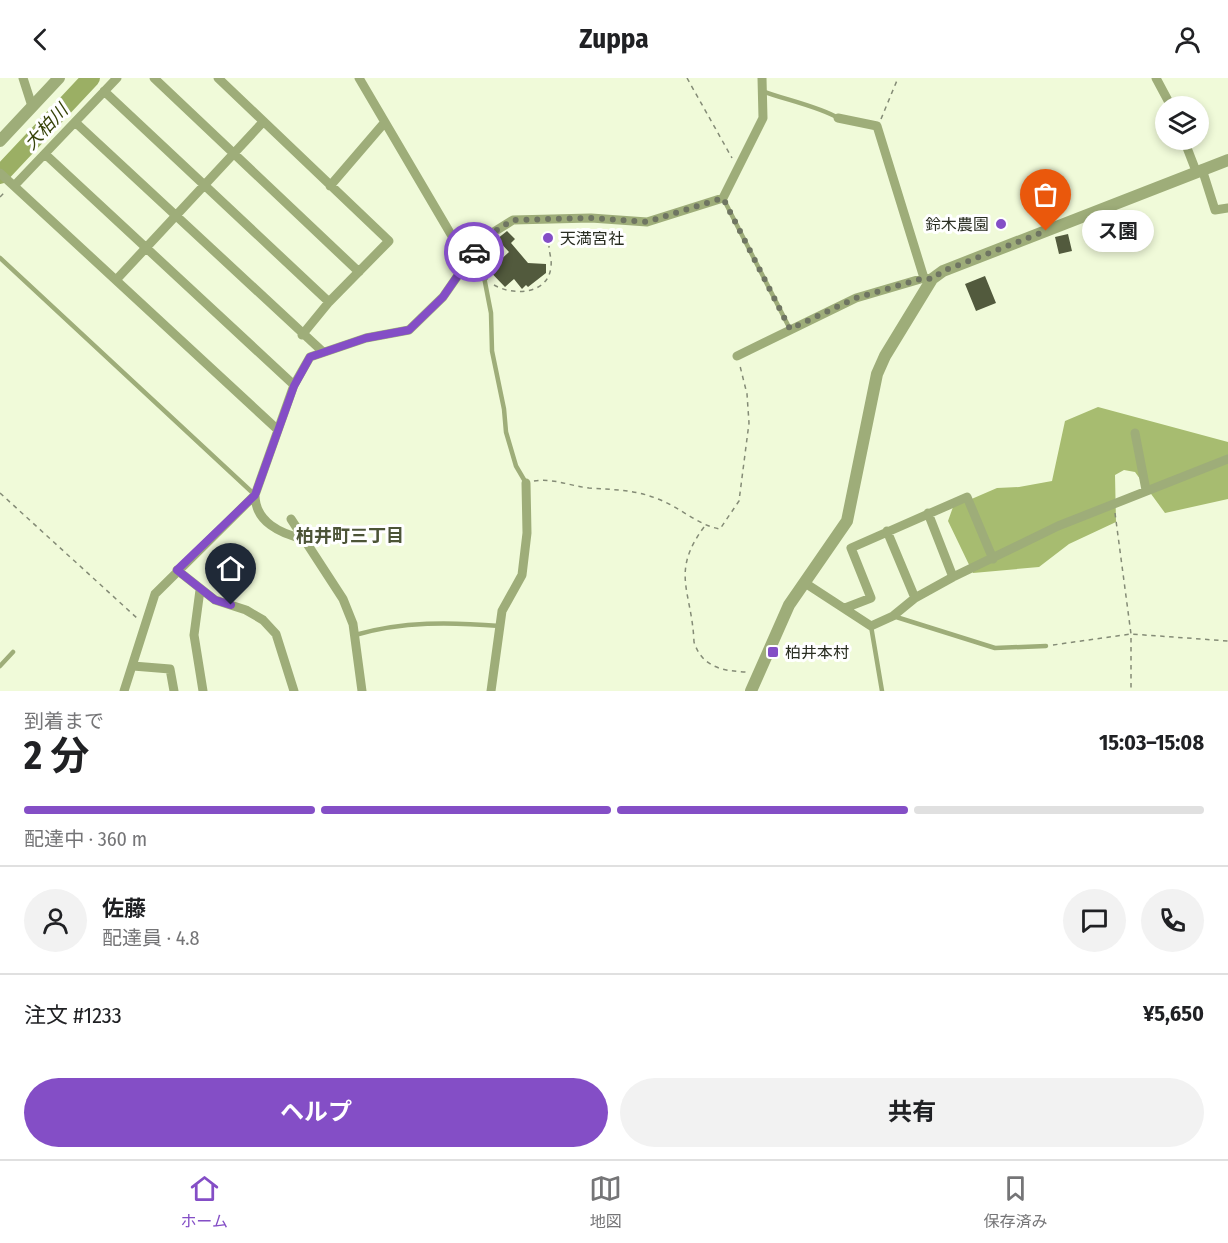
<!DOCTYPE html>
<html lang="ja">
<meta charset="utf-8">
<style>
:root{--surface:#fff;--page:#f2f2f2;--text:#202124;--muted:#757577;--line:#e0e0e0;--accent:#844ec6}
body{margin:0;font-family:"Fira Sans Condensed","Noto Sans JP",sans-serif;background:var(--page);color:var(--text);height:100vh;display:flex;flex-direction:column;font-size:22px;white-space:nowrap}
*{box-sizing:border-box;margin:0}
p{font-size:20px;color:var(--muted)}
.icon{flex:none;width:33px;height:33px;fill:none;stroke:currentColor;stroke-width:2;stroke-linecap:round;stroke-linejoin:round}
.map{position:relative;height:613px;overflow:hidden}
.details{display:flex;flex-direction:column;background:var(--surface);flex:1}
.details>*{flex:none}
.fabs{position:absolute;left:1155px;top:18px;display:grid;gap:12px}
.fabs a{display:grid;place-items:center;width:54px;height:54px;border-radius:50%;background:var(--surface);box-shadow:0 3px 9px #0003;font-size:30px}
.pin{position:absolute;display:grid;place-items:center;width:51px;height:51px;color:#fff;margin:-62px -26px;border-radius:50% 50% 50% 0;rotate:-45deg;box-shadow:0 0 6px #0007}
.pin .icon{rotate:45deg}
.courier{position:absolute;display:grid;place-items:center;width:60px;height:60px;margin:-30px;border:4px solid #844ec6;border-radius:50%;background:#fff;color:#222;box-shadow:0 2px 8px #0007}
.bubble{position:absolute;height:42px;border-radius:21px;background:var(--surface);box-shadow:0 3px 9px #0003;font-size:20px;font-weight:700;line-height:42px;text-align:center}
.head em{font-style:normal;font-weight:700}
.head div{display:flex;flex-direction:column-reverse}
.head{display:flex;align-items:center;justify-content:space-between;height:102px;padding:0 24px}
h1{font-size:39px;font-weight:700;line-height:45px}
.bar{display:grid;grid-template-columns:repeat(4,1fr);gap:9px 6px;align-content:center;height:72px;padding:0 24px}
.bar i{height:8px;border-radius:4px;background:var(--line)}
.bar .selected{background:var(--accent)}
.bar p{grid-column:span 4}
.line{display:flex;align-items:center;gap:15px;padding:0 24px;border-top:2px solid var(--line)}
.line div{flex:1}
.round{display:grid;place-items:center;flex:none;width:63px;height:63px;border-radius:32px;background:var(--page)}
.action{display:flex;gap:12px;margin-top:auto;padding:12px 24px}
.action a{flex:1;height:69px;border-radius:36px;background:var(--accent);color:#fff;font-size:24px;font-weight:700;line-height:69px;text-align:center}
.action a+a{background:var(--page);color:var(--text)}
header{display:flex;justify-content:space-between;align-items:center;height:78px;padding:0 24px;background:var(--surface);font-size:27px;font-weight:700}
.menu{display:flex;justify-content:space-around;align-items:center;height:84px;border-top:2px solid var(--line);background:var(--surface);font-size:16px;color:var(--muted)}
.menu a{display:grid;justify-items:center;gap:3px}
.menu .selected{color:var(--accent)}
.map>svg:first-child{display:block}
.forest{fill:#a7bc70}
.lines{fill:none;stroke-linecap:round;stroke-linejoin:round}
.river{stroke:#9baf64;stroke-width:18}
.building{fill:#525a3d}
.path{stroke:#848b76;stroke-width:1.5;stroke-dasharray:4.5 4.5;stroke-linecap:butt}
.service{stroke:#9ead79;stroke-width:4.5}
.minor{stroke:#9ead79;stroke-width:9}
.tertiary{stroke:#9ead79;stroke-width:12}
.done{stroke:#6f7562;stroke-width:6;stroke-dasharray:0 10.8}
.route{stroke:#844ec6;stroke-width:8}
.poi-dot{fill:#844ec6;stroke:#fff;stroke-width:2}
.labels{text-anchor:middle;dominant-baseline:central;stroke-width:6;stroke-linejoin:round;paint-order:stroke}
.poi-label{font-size:16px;fill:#2a2e22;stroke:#fff;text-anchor:start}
.water-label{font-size:18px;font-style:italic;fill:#364208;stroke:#fff}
.neighbourhood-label{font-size:18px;font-weight:bold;fill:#4c5437;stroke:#fff}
</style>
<header><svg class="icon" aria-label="back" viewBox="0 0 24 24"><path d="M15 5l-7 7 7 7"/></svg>Zuppa<svg class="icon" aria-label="person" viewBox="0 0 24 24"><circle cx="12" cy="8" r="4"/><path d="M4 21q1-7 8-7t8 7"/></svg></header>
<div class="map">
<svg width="1228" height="613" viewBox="0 0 1228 613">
<rect width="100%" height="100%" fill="#f0fad9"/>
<path class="forest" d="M1098 329 1228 364V421L1165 435 1135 394 1124 392 1115 397 1116 444 1069 466 1039 489 973 495 948 443 953 429 997 410 1019 409 1052 403 1065 343Z"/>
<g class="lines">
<path class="river" d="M0 97 91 0"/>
</g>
<path class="building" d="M507 153 515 161 511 165 528 185 546 186V195L528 209 526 207 522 211 514 201 505 209 478 181 485 174 496 186 509 174 497 161Z
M1068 156 1072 173 1059 176 1055 159Z
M985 198 996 225 976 233 965 206Z"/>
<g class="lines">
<path class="path" d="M687 0 732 80
M881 41 898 0
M0 119 6 113
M494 207C513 218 549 217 551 188 552 182 549 174 549 168
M534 403C554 400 570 408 589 410 614 412 633 411 658 421 680 429 697 447 720 451L739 423 749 345 747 316 740 288
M0 415 138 541
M1115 435 1131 556V613
M704 449C670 495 692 513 694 564 702 589 722 593 746 594
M1053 567 1131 556 1228 563"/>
<path class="service" d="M762 13C783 21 821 29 838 40
M723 120 790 251
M0 180 255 417
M484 199 491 235 492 273 504 331 506 354 516 388 526 405
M893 538 995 570 1046 568
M871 548 882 613
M355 557C403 543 451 544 500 548
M0 588 13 574"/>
<path class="minor" d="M23 0 32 28
M154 0 359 194
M218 0 389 163 329 224 302 257
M359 0 456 165 484 199
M1156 0 1171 28
M104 13 329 224
M838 40 877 48 924 200
M75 44 322 273
M1184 62 1196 93
M45 76 294 307
M1202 91 1215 132 1228 130
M0 95 278 352
M14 108 117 0
M330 108 385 44
M116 202 263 44
M737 278 856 220 924 200 932 201
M1135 355 1146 412
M255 417C255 444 281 456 304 461L343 521 353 546 362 613
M928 435 953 499
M291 441 304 461
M887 453 915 520
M177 492 215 522 246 532 263 542 276 556 294 613
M805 505 871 548 893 538 915 520 953 499 1058 448 1228 381
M200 512 194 557 203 613
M845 530 871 520 851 470 967 419 993 481
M133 588 170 591 174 613
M124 613 155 516 255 417 294 307 310 279 366 260 409 252 443 219 484 160 513 142 591 140 647 144 723 120 763 40 762 0
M491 613 502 533 522 497 527 455 526 405"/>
<path class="tertiary" d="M0 63 59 0
M751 613 789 527 847 443 877 296 885 278 932 201 943 193 1228 82"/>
</g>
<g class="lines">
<path class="done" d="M474 174 484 160 513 142 591 140 647 144 723 120 790 251 856 220 924 200 932 201 943 193 1046 153"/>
<path class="route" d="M231 527 215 522 177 492 255 417 294 308 310 279 366 260 409 252 443 219 474 174"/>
</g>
<g class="poi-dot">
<circle cx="1001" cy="146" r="6"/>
<circle cx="548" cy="160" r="6"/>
<rect x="767" y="568" width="12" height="12" rx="3"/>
</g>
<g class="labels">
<g class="poi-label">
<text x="989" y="146" text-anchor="end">鈴木農園</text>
<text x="560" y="160">天満宮社</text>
<text x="785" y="574">柏井本村</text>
</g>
<g class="water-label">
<text transform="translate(46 49) rotate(-47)">大柏川</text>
</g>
<g class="neighbourhood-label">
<text x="350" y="458">柏井町三丁目</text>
</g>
</g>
</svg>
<div class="fabs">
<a><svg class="icon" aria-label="layers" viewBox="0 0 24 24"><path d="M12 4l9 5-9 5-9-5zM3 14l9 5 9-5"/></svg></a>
</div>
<div class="pin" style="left:1046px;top:153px;background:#ea580c"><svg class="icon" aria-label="bag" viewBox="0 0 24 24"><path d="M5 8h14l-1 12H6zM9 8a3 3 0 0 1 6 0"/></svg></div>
<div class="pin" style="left:231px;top:527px;background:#1f2937"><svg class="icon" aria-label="home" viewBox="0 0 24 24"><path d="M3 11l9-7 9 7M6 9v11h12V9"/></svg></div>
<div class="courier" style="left:474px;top:174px"><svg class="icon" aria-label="car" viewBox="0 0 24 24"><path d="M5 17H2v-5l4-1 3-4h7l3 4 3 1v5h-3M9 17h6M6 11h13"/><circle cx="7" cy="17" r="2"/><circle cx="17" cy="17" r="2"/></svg></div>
<div class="bubble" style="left:1082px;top:132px;width:72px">ス園</div>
</div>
<section class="details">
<div class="head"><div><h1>2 分</h1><p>到着まで</p></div><em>15:03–15:08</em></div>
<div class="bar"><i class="selected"></i><i class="selected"></i><i class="selected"></i><i></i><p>配達中 · 360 m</p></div>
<div class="line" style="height:108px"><a class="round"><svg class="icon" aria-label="person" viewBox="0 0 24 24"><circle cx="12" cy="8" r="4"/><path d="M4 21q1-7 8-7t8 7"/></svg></a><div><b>佐藤</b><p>配達員 · 4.8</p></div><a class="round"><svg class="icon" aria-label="chat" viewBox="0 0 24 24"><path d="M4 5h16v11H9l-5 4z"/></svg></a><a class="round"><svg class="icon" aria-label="phone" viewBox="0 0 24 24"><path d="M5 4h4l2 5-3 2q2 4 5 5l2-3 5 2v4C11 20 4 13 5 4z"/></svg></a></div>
<div class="line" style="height:78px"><div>注文 #1233</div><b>¥5,650</b></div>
<div class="action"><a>ヘルプ</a><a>共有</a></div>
</section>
<nav class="menu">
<a class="selected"><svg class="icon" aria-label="home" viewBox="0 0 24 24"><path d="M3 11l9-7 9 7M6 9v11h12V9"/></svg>ホーム</a>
<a><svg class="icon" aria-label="map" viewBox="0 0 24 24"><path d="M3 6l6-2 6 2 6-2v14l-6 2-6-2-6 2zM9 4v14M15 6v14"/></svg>地図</a>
<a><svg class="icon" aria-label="saved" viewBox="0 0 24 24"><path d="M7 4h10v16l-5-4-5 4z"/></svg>保存済み</a>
</nav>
